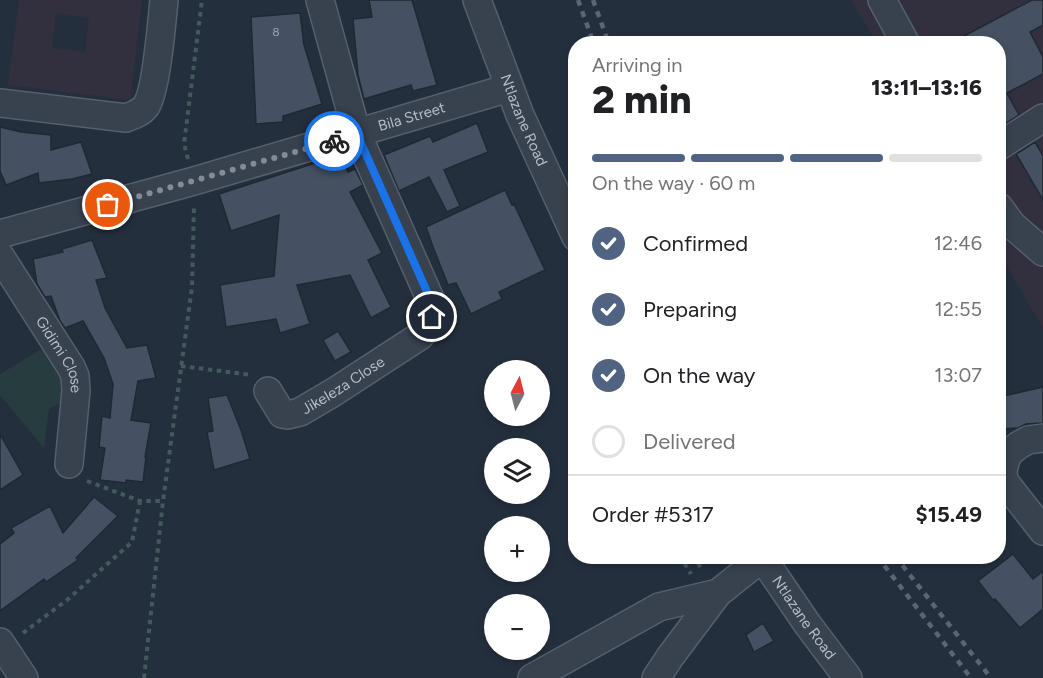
<!DOCTYPE html>
<meta charset="utf-8">
<style>
:root{--surface:#fff;--page:#f6f6f6;--text:#202124;--muted:#757577;--line:#e0e0e0;--accent:#506383}
body{margin:0;font-family:Figtree,sans-serif;background:var(--page);color:var(--text);height:100vh;display:flex;flex-direction:column;font-size:22px;white-space:nowrap}
*{box-sizing:border-box;margin:0}
p{font-size:20px;color:var(--muted)}
.icon{flex:none;width:33px;height:33px;fill:none;stroke:currentColor;stroke-width:2;stroke-linecap:round;stroke-linejoin:round}
.map{position:relative;flex:1;overflow:hidden}
.side{position:absolute;left:568px;top:36px;width:438px;height:528px;display:flex;flex-direction:column;background:var(--surface);border-radius:24px;box-shadow:0 3px 9px #0003}
.side>*{flex:none}
.needle{width:39px;rotate:7deg}
.fabs{position:absolute;left:484px;top:360px;display:grid;gap:12px}
.fabs a{display:grid;place-items:center;width:66px;height:66px;border-radius:50%;background:var(--surface);box-shadow:0 3px 9px #0003;font-size:30px}
.pin{position:absolute;display:grid;place-items:center;width:51px;height:51px;color:#fff;margin:-26px;border:3px solid #fff;border-radius:50%;box-shadow:0 2px 6px #0007}
.courier{position:absolute;display:grid;place-items:center;width:60px;height:60px;margin:-30px;border:4px solid #1a73e8;border-radius:50%;background:#fff;color:#222;box-shadow:0 2px 8px #0007}
.overview em{font-style:normal;font-weight:800}
.overview div{display:flex;flex-direction:column-reverse}
.overview{display:flex;align-items:center;justify-content:space-between;height:102px;padding:0 24px}
h1{font-size:39px;font-weight:800;line-height:45px}
.bar{display:grid;grid-template-columns:repeat(4,1fr);gap:9px 6px;align-content:center;height:72px;padding:0 24px}
.bar i{height:8px;border-radius:4px;background:var(--line)}
.bar .on{background:var(--accent)}
.bar p{grid-column:span 4}
.line{display:flex;align-items:center;gap:15px;padding:0 24px;border-top:2px solid var(--line)}
.line div{flex:1}
ol{padding:0 24px;list-style:none}
li{display:flex;align-items:center;gap:18px;height:66px}
li p{margin-inline-start:auto}
li .icon{padding:6px;border-radius:50%;background:var(--accent);color:#fff;stroke-width:4}
li:last-child{color:var(--muted)}
li i{width:33px;height:33px;border:3px solid var(--line);border-radius:50%}
.map>svg:first-child{display:block}
.medical{fill:#32303f;fill-rule:evenodd}
.green{fill:#263c3f}
.building{fill:#455162;stroke:#1f2835;stroke-width:1.5}
.lines{fill:none;stroke-linecap:round;stroke-linejoin:round}
.minor-casing{stroke:#565f6c;stroke-width:30}
.path{stroke:#44595c;stroke-width:4;stroke-dasharray:4.5 4.5;stroke-linecap:butt}
.minor{stroke:#38414e;stroke-width:27}
.rail{stroke:#5a6575;stroke-width:4.5;stroke-dasharray:6 6;stroke-linecap:butt}
.done{stroke:#828b98;stroke-width:6;stroke-dasharray:0 10.8}
.route{stroke:#1a73e8;stroke-width:8}
.labels{text-anchor:middle;dominant-baseline:central;stroke-width:4.5;stroke-linejoin:round;paint-order:stroke}
.number-label{font-size:12px;fill:#98a1af}
.street-label{font-size:15px;fill:#b4bcc9;stroke:#1d2633}
</style>
<div class="map">
<svg width="1043" height="678" viewBox="0 0 1043 678">
<rect width="100%" height="100%" fill="#242f3e"/>
<path class="medical" d="M19 0H142L130 100 8 85ZM56 13 89 18 85 52 52 48Z
M851 0H1043V328L999 253V44L877 43Z"/>
<path class="green" d="M47 346 70 382 68 399 49 409 44 448 0 395V374Z"/>
<path class="building" d="M369 0H412L437 85 413 91 411 85 364 99 358 75 353 19 372 17Z
M1032 0H1043V25L1030 32 1043 57V74L1007 93 1019 115 1002 126 999 121V44H949Z
M300 13 304 45 322 104 283 116V122L256 124 251 17Z
M477 123 488 152 444 170 460 206 447 212 429 177 399 191 384 155 430 136 433 142Z
M0 127 21 132 51 135V150L81 142 92 174 72 179 39 183 38 173 6 185 0 171Z
M1035 142 1043 156V200L1016 154Z
M340 155 348 172 355 169 363 185 350 192 382 253 368 260 391 307 371 318 350 275 297 285 310 324 280 333 276 319 226 327 220 285 274 276 279 215 231 231 219 194Z
M505 190 512 205 514 204 545 270 499 292 502 299 471 314 456 283 448 285 433 247 426 227Z
M92 240 107 278 96 280 105 308 127 348 147 345 156 378 138 381 131 420 151 423 145 457H146L143 482 126 480V483L100 480 105 448 99 447 102 416 110 418 113 384 104 358 83 321 65 328 60 321 51 296 45 297 37 284 33 259 63 252 62 249Z
M338 331 351 352 335 361 323 340Z
M1043 387V423L1026 424 1018 428 999 429V397Z
M227 395 241 430 250 459 214 470 207 432 213 431 208 398Z
M0 434 23 475 0 490Z
M94 497 118 516 76 558 78 560 46 582 44 579 0 611V544L14 533 11 528 50 506 63 533Z
M1013 554 1033 579 1043 571V609L1020 628 995 599 993 600 978 581Z
M763 623 774 641 754 652 746 635Z"/>
<g class="lines">
<defs>
<g id="minor">
<path id="s1" d="M477 0 520 115 576 237"/>
<path d="M882 0 906 44"/>
<path d="M0 103 126 118C133 115 141 113 146 106 156 92 162 21 164 0"/>
<path d="M999 146 1043 118"/>
<path d="M999 207 1012 225 1043 252"/>
<path id="s2" d="M0 234 194 181 509 88"/>
<path id="s3" d="M0 256 71 367 75 376 76 391 69 464"/>
<path id="s4" d="M268 391 282 414 288 415 300 412 334 392 420 336 430 322 432 303 357 134 320 0"/>
<path d="M1043 438 1028 440 1019 445 1010 452 1006 459 1003 470 1004 481 1043 531"/>
<path id="s5" d="M761 556 808 625 848 678"/>
<path d="M0 642 24 678"/>
<path d="M532 678 659 607 718 593"/>
<path d="M656 678 670 657 718 593 762 558"/>
</g>
</defs>
<use href="#minor" class="minor-casing"/>
<path class="path" d="M188 159 184 144 202 0
M181 366 252 375
M87 481 140 501H163
M680 556 691 574
M693 556 703 571
M23 633 67 600 132 542 140 501
M144 678 163 501 192 287 194 205"/>
<use href="#minor" class="minor"/>
<path class="rail" d="M578 0 594 44
M593 0 609 44
M877 556 971 678
M895 556 991 678"/>
</g>
<g class="lines">
<path class="done" d="M108 205 334 141"/>
<path class="route" d="M334 141 357 134 432 303V317"/>
</g>
<g class="labels">
<g class="number-label">
<text x="276" y="32">8</text>
</g>
<g class="street-label">
<text stroke="none"><textPath href="#s2" startOffset="428">Bila Street</textPath></text>
<text stroke="none"><textPath href="#s1" startOffset="129">Ntlazane Road</textPath></text>
<text stroke="none"><textPath href="#s3" startOffset="116">Gidimi Close</textPath></text>
<text stroke="none"><textPath href="#s4" startOffset="96">Jikeleza Close</textPath></text>
<text stroke="none"><textPath href="#s5" startOffset="75">Ntlazane Road</textPath></text>
</g>
</g>
</svg>
<div class="fabs">
<a><svg class="needle" viewBox="-14 -14 28 28"><path d="M0-13l5 13h-10z" fill="#e53935"/><path d="M0 13l5-13h-10z" fill="#757577"/></svg></a>
<a><svg class="icon" aria-label="layers" viewBox="0 0 24 24"><path d="M12 4l9 5-9 5-9-5zM3 14l9 5 9-5"/></svg></a>
<a>+</a>
<a>−</a>
</div>
<div class="pin" style="left:108px;top:205px;background:#ea580c"><svg class="icon" aria-label="bag" viewBox="0 0 24 24"><path d="M5 8h14l-1 12H6zM9 8a3 3 0 0 1 6 0"/></svg></div>
<div class="pin" style="left:432px;top:317px;background:#1f2937"><svg class="icon" aria-label="home" viewBox="0 0 24 24"><path d="M3 11l9-7 9 7M6 9v11h12V9"/></svg></div>
<div class="courier" style="left:334px;top:141px"><svg class="icon" aria-label="bike" viewBox="0 0 24 24"><circle cx="6" cy="16" r="4"/><circle cx="18" cy="16" r="4"/><path d="M6 16l4-8h5l3 8M10 8l3 8H6M13 5h3"/></svg></div>
<section class="side">
<div class="overview"><div><h1>2 min</h1><p>Arriving in</p></div><em>13:11–13:16</em></div>
<div class="bar"><i class="on"></i><i class="on"></i><i class="on"></i><i></i><p>On the way · 60 m</p></div>
<ol>
<li><svg class="icon" aria-label="check" viewBox="0 0 24 24"><path d="M5 12l5 5 9-10"/></svg>Confirmed<p>12:46</p></li>
<li><svg class="icon" aria-label="check" viewBox="0 0 24 24"><path d="M5 12l5 5 9-10"/></svg>Preparing<p>12:55</p></li>
<li><svg class="icon" aria-label="check" viewBox="0 0 24 24"><path d="M5 12l5 5 9-10"/></svg>On the way<p>13:07</p></li>
<li><i></i>Delivered</li>
</ol>
<div class="line" style="height:78px"><div>Order #5317</div><b>$15.49</b></div>
</section>
</div>
